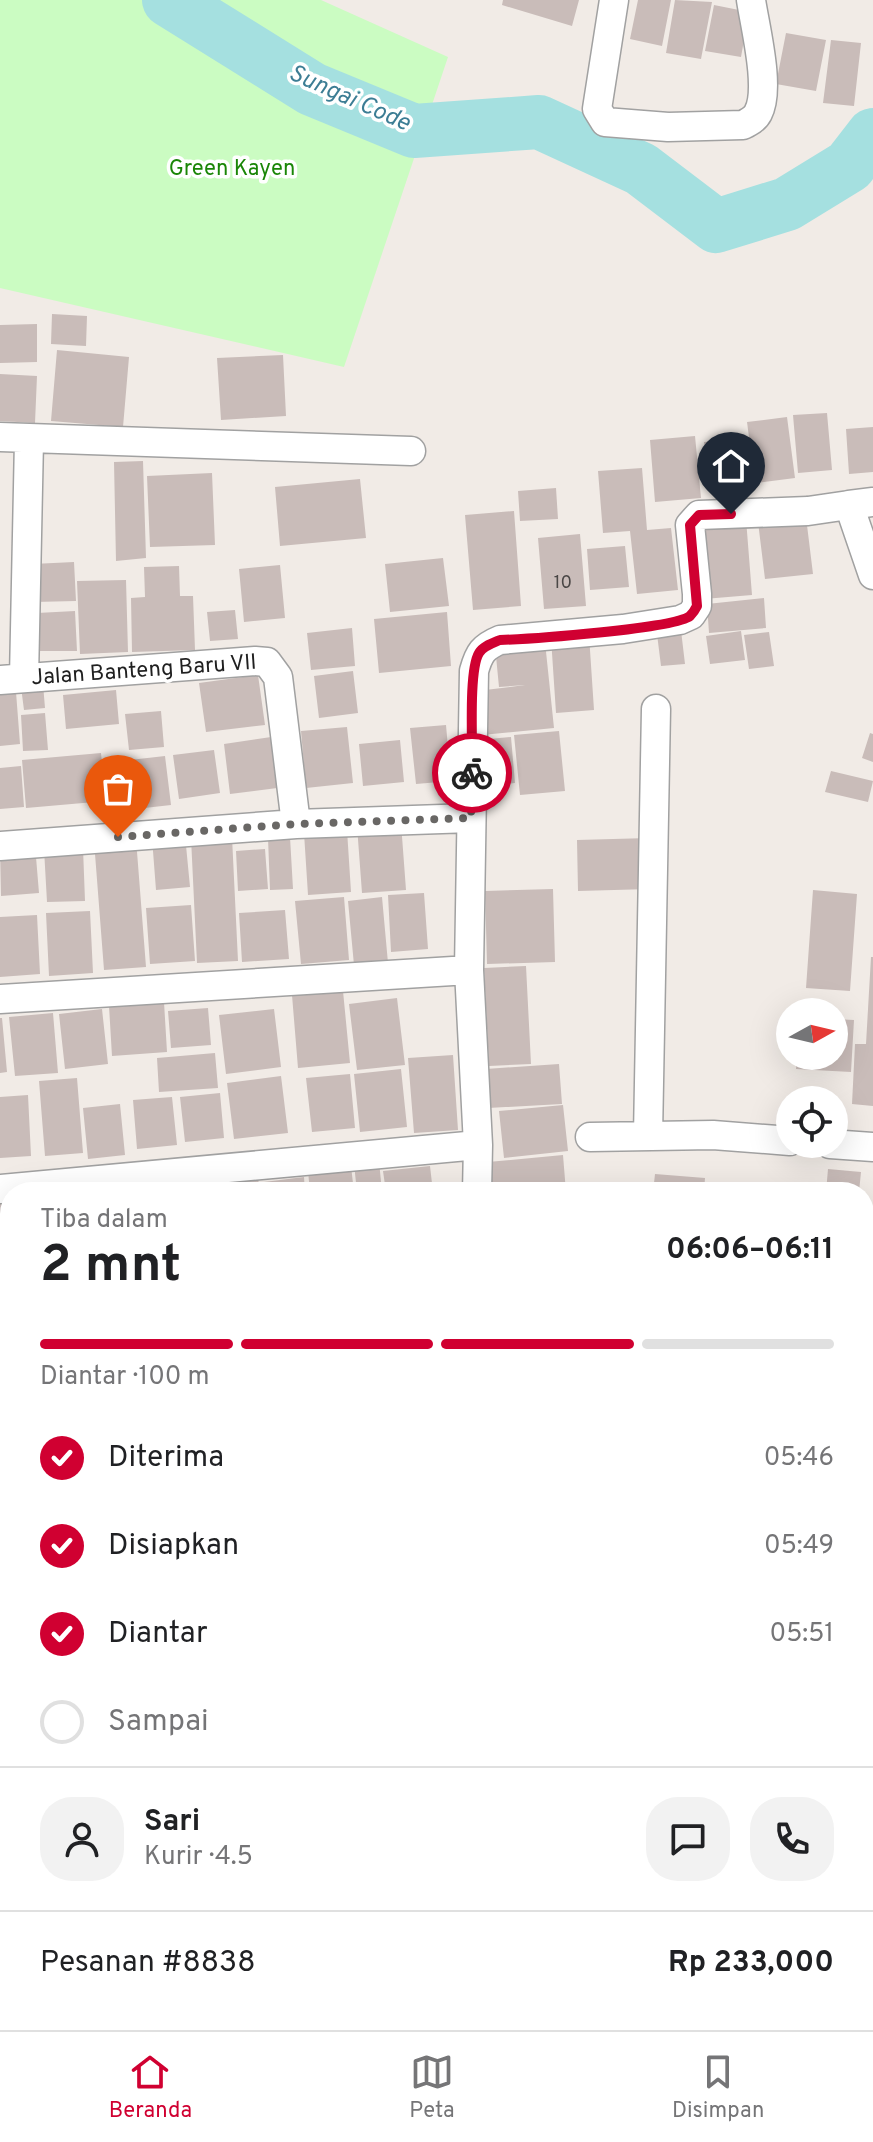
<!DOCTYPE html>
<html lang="id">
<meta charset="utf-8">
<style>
:root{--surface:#fff;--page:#f2f2f2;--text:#202124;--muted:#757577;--line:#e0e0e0;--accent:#d00031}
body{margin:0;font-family:Overpass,sans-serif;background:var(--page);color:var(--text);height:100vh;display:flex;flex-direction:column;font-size:30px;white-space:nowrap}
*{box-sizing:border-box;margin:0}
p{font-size:26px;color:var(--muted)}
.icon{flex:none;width:44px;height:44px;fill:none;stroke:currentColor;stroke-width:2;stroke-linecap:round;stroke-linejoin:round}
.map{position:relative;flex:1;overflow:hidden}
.sheet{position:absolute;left:0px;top:1182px;width:874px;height:848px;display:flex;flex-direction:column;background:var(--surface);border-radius:32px 32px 0 0;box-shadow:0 8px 32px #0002}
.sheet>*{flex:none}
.needle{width:52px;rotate:82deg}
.controls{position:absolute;left:776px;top:998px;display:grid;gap:16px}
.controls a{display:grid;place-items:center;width:72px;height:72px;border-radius:50%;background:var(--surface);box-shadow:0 8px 32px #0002;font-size:40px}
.pin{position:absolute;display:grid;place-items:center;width:68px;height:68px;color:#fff;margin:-82px -34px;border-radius:50% 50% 50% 0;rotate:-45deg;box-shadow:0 0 8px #0007}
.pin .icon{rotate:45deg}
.courier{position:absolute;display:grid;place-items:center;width:80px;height:80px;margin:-40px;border:6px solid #d00031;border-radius:50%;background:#fff;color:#222;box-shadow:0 2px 10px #0007}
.overview em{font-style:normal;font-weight:700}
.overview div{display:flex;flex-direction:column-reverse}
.overview{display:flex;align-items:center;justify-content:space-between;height:136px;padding:0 40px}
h1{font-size:52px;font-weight:700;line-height:60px}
.bar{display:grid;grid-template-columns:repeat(4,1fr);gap:12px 8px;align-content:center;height:96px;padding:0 40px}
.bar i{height:10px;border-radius:6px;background:var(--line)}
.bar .active{background:var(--accent)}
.bar p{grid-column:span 4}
.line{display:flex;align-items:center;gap:20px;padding:0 40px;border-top:2px solid var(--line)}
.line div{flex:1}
.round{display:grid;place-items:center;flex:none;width:84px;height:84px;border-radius:32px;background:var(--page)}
ol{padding:0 40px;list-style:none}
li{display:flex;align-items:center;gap:24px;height:88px}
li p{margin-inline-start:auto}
li .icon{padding:8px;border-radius:50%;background:var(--accent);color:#fff;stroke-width:4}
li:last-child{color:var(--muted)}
li i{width:44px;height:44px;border:4px solid var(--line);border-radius:50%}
.menu{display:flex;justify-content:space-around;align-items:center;height:112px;border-top:2px solid var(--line);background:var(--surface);font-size:22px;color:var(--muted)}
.menu a{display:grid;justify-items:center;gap:4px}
.menu .active{color:var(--accent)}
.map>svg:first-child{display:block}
.park{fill:#cbfcc2}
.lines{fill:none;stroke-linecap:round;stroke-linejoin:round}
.river{stroke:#a5e0e0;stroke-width:54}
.building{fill:#c9bcb9}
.street-casing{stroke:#a1a1a1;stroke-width:31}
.street{stroke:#fff;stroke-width:28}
.done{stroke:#696765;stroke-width:8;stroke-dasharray:0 14.4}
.route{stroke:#d00031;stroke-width:10}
.labels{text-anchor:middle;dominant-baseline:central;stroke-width:7;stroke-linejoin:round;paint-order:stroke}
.number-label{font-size:18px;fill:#4a4746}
.park-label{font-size:22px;fill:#1a8607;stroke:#fff}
.street-label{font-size:22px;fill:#202020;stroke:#fff}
.water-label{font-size:24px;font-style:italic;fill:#3c7d94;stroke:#fff}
</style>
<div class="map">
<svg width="873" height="2030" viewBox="0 0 873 2030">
<rect width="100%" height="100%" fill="#f1ebe6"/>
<path class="park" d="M0 0H321L448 57 344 367 0 288Z"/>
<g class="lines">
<path class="river" d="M169 0 312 89 414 131 539 122 641 169 716 226 787 204 849 166 873 135"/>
</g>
<path class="building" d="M503 0H579L572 26 502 5Z
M638 0H671L662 46 630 39Z
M675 0 712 2 701 59 666 53Z
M714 5 749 12 741 57 705 51Z
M786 33 826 40 816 91 776 84Z
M831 40 861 43 854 106 823 103Z
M52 314 87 316 86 346 51 344Z
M37 324V362L0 363V325Z
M57 350 129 357 123 427 51 421Z
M283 355 286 416 221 420 217 358Z
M0 374 37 376 35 423 0 421Z
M827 413 832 470 798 473 793 415Z
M787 417 795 478 755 483 747 422Z
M873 427V472L849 474 846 429Z
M695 436 701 498 655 502 650 440Z
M737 439 741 486 709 489 704 442Z
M143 461 146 558 116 561 114 462Z
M642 468 647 530 671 528 678 590 637 594 630 531 603 533 598 471Z
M212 473 215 545 150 547 147 476Z
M360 479 366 538 280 546 275 487Z
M556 488 558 519 520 521 518 491Z
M514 511 521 606 473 610 465 515Z
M806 517 813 574 765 579 758 522Z
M746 519 752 595 704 599 697 523Z
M580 534 586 606 544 609 538 538Z
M625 546 629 587 590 590 587 549Z
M443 558 449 606 390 612 385 564Z
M74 562 76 601 34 602 33 564Z
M280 565 285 618 244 622 239 569Z
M179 566 180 596H193L195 650 132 652 131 598 145 597 144 567Z
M126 580 128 652 80 654 77 581Z
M764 598 766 628 709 633 707 604Z
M235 610 238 639 210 641 207 612Z
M75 611 77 651H38L37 613Z
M447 612 451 666 379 673 374 619Z
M680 622 685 664 661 666 656 626Z
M352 628 355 666 311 670 307 633Z
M741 631 745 660 710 664 706 636Z
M769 632 774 666 749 669 744 635Z
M589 635 594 710 556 713 551 638Z
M545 642 554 728 482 735 477 691 525 685 499 687 495 646Z
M353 671 358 713 319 718 314 676Z
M258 675 265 725 206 732 199 683Z
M43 684 45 708 24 710 21 687Z
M116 690 119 724 66 729 63 695Z
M16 692 20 744 0 746V693Z
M161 711 164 747 129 750 125 714Z
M45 713 48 750 23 751 21 715Z
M446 725 451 781 416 784 410 728Z
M347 727 353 783 306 788 301 731Z
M559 731 565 791 520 795 514 735Z
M870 733 873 734V762L862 758Z
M278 736 285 787 230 794 224 744Z
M511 737 515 783 483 786 479 740Z
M400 740 404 782 363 786 359 744Z
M214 750 220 793 179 799 173 755Z
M101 753 106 801 26 808 22 760Z
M165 756 171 805 118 811 112 762Z
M21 766 24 807 0 809V768Z
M831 771 873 781 868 802 825 792Z
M401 823 406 890 362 893 357 826Z
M347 830 351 892 308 895 304 833Z
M185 835 190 887 156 890 152 838Z
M232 837 238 961 197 963 191 838Z
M290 837 293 889 270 890 268 838Z
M649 838 650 889 578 891 577 840Z
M136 839 146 967 104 970 94 841Z
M35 845 39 893 1 896 0 847Z
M83 848 85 901 47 902 44 849Z
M265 849 268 889 238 891 236 851Z
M553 889 555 962 487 964 485 891Z
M813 890 857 894 850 991 806 988Z
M424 893 428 949 391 952 388 895Z
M344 897 349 960 301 964 295 901Z
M382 897 388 963 354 965 348 901Z
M191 905 195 961 150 964 146 908Z
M285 910 289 959 242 962 239 913Z
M90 911 93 973 49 976 46 913Z
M37 915 40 974 0 977V917Z
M871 957H873V1106L852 1104 855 1044H866Z
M526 966 531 1064 489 1066 484 968Z
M343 991 350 1063 298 1068 292 995Z
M397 998 405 1065 357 1070 349 1004Z
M164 1002 167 1052 112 1056 109 1006Z
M208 1008 211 1045 171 1048 168 1011Z
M102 1009 108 1064 65 1069 59 1014Z
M274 1009 281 1067 226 1074 219 1015Z
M53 1013 58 1073 15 1076 9 1017Z
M0 1018H2L7 1072 0 1073Z
M834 1019 854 1020 851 1072 796 1069 797 1056H834Z
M215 1053 218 1088 159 1092 157 1058Z
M453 1055 458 1130 414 1133 408 1058Z
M559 1064 562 1104 488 1108 486 1069Z
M401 1069 407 1127 360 1132 354 1074Z
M350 1074 355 1128 312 1132 306 1078Z
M281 1076 288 1133 234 1139 227 1083Z
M77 1078 83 1153 45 1156 39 1081Z
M220 1093 224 1138 185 1142 180 1097Z
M28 1095 31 1156 0 1158V1097Z
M172 1097 177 1145 137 1149 133 1100Z
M120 1104 125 1155 88 1159 83 1108Z
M563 1105 568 1151 504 1158 499 1111Z
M563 1155 566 1192H491L488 1162Z
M379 1161 382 1192H357L354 1164Z
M351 1166 354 1192H310L308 1171Z
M430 1166 433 1192H386L383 1171Z
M828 1169 861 1172 859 1192H826Z
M655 1174 705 1178 704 1192H653Z
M304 1177 305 1192H265L264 1182Z
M258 1178 260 1192H217L216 1183Z
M10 1195V1302H6L0 1244V1196Z
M10 1331V1377L0 1378V1332Z
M10 1393V1442L0 1443V1394Z
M864 1459 873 1460V1501L864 1500Z
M10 1490V1549L6 1550 0 1491Z
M864 1507 873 1508V1564H864Z
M10 1553V1612H8L0 1554Z
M864 1610 873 1611V1653H864Z
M0 1664H10V1752H0Z
M864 1672 873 1673V1744H864Z
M0 1755H10V1795H0Z
M0 1798H10V1838H0Z
M864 1816H873V1880H864Z
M0 1848H9L8 1887H0Z
M864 1898 873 1899V1993H864Z
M10 1996V2020H16V2030H0V1997Z
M864 2007 873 2008V2030H835L836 2020H864Z
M59 2020H117V2030H59Z
M169 2020H196L194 2030H167Z
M254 2020H288V2030H254Z
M579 2020H630V2030H578Z
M661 2020H700V2030H661Z"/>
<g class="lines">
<defs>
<path id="street" d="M614 0 597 109 605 122 668 127 743 125C749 122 755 119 758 113 771 89 755 27 751 0
M0 437 411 451
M849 505 873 502
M24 678 29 440
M0 680 255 661 267 662 278 677 296 824
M0 846 296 824 471 818
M0 999 469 970
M648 1136 656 709
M590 1137 713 1135 790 1141
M830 1144 873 1147
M0 1189 478 1145
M477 1192 478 1145 469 970 474 671C479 653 483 647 500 640L623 629 680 620 691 615 697 606V594L690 525 699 515 808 511 849 505 873 575
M0 1312 10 1311
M866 1341 873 1240
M0 1458H10
M864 1599H873
M0 1636 10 1635
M49 2030V2020"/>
</defs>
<use href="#street" class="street-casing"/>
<use href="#street" class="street"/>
</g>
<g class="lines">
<path class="done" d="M118 837 296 824 471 818 472 773"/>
<path class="route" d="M472 773C473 748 468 671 479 653 483 646 493 643 500 640 529 639 673 629 690 616 692 614 696 608 697 606L690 525 699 515 731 514"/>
</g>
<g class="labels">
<g class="number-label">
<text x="563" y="583">10</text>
</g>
<g class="park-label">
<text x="232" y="169">Green Kayen</text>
</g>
<g class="street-label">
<text transform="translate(144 671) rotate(-4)">Jalan Banteng Baru VII</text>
</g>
<g class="water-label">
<text transform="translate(349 99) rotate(24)">Sungai Code</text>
</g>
</g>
</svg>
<div class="controls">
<a><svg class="needle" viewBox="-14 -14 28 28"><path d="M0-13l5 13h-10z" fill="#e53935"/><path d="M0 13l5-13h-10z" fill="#757577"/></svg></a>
<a><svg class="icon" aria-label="locate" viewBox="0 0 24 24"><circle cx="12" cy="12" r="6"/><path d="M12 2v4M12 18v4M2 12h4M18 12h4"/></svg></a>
</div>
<div class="pin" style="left:118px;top:837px;background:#ea580c"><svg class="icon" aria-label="bag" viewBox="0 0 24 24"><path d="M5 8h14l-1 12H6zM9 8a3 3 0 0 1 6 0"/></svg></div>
<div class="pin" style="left:731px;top:514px;background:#1f2937"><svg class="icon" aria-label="home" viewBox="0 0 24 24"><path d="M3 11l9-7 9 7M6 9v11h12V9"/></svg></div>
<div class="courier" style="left:472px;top:773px"><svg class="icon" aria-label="bike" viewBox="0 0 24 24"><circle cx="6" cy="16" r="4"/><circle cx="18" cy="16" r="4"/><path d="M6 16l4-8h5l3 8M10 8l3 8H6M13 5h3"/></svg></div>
<section class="sheet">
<div class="overview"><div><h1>2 mnt</h1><p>Tiba dalam</p></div><em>06:06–06:11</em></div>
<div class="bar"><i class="active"></i><i class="active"></i><i class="active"></i><i></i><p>Diantar · 100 m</p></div>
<ol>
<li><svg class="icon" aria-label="check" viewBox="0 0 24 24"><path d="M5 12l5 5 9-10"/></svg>Diterima<p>05:46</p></li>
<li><svg class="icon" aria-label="check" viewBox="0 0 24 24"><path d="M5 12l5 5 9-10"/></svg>Disiapkan<p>05:49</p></li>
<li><svg class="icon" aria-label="check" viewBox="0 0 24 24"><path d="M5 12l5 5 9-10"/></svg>Diantar<p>05:51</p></li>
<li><i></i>Sampai</li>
</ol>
<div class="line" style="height:144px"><a class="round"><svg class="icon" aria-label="person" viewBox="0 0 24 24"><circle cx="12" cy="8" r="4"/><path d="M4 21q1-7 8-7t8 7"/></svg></a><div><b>Sari</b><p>Kurir · 4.5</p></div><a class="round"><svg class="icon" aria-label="chat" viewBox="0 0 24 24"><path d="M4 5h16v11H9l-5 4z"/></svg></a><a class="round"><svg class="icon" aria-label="phone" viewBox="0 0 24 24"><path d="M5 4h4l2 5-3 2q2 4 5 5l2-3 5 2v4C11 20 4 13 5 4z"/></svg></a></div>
<div class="line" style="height:104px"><div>Pesanan #8838</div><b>Rp 233,000</b></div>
</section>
</div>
<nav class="menu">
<a class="active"><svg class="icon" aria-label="home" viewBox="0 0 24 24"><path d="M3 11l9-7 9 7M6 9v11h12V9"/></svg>Beranda</a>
<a><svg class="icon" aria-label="map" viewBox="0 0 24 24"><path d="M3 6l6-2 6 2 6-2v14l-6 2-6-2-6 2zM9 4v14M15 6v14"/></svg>Peta</a>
<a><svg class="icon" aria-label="saved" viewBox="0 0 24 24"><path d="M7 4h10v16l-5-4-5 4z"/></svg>Disimpan</a>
</nav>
